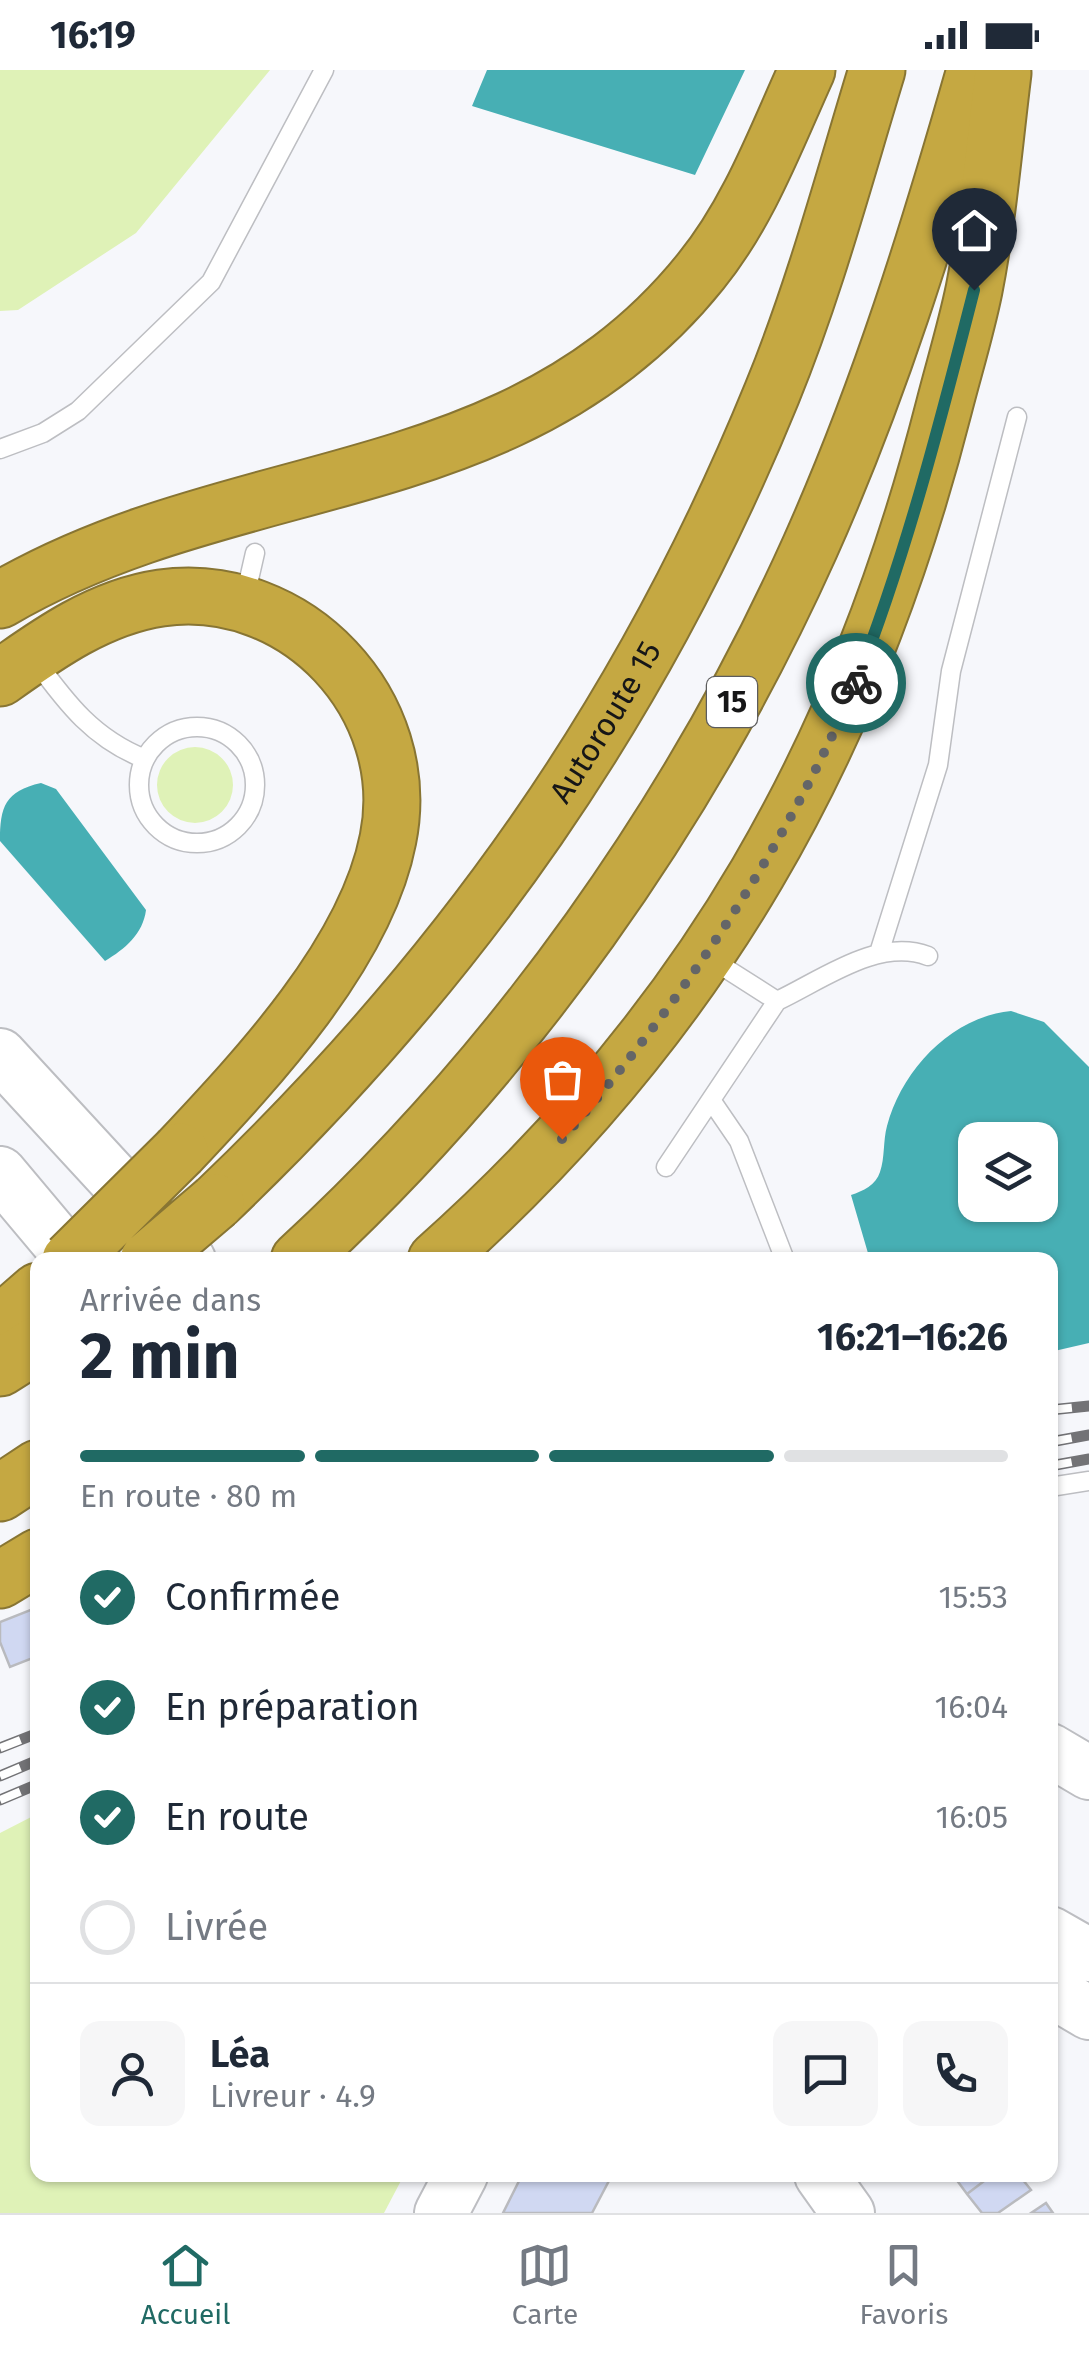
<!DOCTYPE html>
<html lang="fr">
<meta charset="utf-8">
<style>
:root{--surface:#fff;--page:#f6f6f7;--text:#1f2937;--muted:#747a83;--line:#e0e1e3;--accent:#206a64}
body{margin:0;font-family:"Fira Sans",sans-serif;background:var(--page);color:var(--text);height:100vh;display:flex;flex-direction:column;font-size:38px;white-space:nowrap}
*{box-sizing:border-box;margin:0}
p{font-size:32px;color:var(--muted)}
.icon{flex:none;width:55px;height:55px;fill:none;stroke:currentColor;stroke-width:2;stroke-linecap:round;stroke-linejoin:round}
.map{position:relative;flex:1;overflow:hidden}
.panel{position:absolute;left:30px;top:1182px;width:1028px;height:930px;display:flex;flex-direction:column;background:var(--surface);border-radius:20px;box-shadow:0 2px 8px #0004}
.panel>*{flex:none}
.controls{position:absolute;left:958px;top:1052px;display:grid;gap:20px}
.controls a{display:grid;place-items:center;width:100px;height:100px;border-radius:20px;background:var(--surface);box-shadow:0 2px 8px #0004;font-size:50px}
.pin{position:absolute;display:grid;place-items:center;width:85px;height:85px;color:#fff;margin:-102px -42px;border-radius:50% 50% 50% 0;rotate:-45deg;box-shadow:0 0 10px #0007}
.pin .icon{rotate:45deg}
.courier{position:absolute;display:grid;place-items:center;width:100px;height:100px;margin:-50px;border:8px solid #206a64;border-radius:50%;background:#fff;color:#222;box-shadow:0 2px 12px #0007}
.summary em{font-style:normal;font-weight:700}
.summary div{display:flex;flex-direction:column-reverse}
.summary{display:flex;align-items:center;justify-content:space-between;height:170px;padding:0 50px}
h1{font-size:65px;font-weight:700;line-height:75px}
.bar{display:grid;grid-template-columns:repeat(4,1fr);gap:15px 10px;align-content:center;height:120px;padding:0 50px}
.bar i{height:12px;border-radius:8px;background:var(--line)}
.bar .on{background:var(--accent)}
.bar p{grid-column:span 4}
.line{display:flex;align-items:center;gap:25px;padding:0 50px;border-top:2px solid var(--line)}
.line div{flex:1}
.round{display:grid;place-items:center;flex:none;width:105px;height:105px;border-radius:20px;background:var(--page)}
ol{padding:0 50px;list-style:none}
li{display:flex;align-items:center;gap:30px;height:110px}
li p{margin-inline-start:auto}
li .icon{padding:10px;border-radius:50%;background:var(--accent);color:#fff;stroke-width:4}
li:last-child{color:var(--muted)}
li i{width:55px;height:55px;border:5px solid var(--line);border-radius:50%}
.status{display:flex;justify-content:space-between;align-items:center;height:70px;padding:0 50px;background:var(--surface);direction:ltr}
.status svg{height:28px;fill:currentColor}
.menu{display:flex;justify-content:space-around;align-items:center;height:140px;border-top:2px solid var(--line);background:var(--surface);font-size:28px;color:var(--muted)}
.menu a{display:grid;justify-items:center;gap:5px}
.menu .on{color:var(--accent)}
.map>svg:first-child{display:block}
.green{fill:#dff2b7}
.water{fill:#47afb4;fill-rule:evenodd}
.building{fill:#d0d8f2;stroke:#b9babe;stroke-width:2.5}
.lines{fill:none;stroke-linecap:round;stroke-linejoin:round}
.lane-casing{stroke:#bdbec2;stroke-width:21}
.secondary-casing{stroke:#bdbec2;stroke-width:56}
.highway-casing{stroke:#887533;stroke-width:59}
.lane{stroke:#fff;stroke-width:18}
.secondary{stroke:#fff;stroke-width:52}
.highway{stroke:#c5a842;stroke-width:55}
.rail-casing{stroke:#737376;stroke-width:11}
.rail{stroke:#fff;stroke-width:8;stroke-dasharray:22;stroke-linecap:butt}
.highway-bridge-casing{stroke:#887533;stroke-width:59;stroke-linecap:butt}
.highway-bridge{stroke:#c5a842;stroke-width:55}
.done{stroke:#646567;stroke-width:10;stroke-dasharray:0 18}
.route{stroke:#206a64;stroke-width:12}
.labels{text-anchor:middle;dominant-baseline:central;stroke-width:8;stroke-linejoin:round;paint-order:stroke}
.shield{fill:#fff;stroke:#5c5c5d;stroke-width:2.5}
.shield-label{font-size:30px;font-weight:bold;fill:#161617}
.street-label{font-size:32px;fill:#161617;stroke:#fff}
</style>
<div class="status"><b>16:19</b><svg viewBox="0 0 49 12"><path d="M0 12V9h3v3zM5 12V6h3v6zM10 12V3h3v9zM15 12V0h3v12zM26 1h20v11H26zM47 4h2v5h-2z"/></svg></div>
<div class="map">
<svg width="1089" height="2143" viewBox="0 0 1089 2143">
<rect width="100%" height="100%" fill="#f6f7fb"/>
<path class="green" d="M0 0H270L136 163 18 240 0 241Z
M157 715a38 38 0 1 1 76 0a38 38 0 1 1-76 0Z
M37 1744 38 2105H404L384 2143H0V1763Z"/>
<path class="water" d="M487 0H745L695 105 472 36Z
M41 713 56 719 146 840C143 864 125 879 105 891L0 771C0 737 5 721 41 713Z
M1011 941 1044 952 1089 997V1273L1050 1282V1190H870L851 1125C863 1121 876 1115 880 1102 885 1088 883 1070 887 1056 902 1000 951 947 1011 941ZM1040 1070V1135H975V1070Z"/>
<path class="building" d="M38 1537V1586L10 1597 0 1572V1552Z
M522 2105H612L592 2143H503Z
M953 2105H992L967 2124Z
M992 2105H1019L1031 2120 998 2143H982L967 2124Z
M1046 2133 1053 2143H1031Z"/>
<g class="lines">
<defs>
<path id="lane" d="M0 379 43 363 78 341 211 212 324 0
M244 531 255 483
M35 590C67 634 94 669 145 689
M139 715a58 58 0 1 1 116 0a58 58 0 1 1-116 0Z
M879 883 938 695 951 601 1017 347
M777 931C822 910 878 867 928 886
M711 1030 739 1071 785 1190
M666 1097 777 931 711 889
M1050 1417 1089 1411"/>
<path id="secondary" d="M0 985 189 1190
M0 1103 73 1190
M1050 1680 1089 1703
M1050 1863 1089 1885
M1050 1920 1089 1943
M821 2105 848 2143
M441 2143 461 2105"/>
<g id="highway">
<path d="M0 530C237 391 516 432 701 201 749 142 776 68 807 0"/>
<path d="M0 608C49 573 100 537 161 528 296 509 415 635 388 769 366 883 257 999 180 1081"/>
<path id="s1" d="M216 1132C462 897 643 639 772 323 815 218 844 108 877 0"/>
<path d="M299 1190C514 992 690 744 810 477 879 323 929 162 975 0"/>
<path d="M436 1190C703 952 856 682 944 337 954 298 966 259 974 220 988 149 994 75 1003 3"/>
<path d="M0 1254 38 1221"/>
<path d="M0 1298 38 1274"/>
<path d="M0 1423 38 1398"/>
<path d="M0 1510 38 1487"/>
</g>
</defs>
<use href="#lane" class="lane-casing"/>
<use href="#secondary" class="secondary-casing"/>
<use href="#highway" class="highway-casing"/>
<use href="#lane" class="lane"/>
<use href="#secondary" class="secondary"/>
<use href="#highway" class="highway"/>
<defs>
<path id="rail" d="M1050 1340 1089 1336
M1050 1372 1089 1365
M1050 1396 1089 1389
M0 1678 38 1663
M0 1706 38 1690
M0 1730 38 1714"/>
</defs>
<use href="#rail" class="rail-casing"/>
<use href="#rail" class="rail"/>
<defs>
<path id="highway-bridge" d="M70 1190 180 1081
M148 1190 216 1132"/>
</defs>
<use href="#highway-bridge" class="highway-bridge-casing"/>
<use href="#highway-bridge" class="highway-bridge"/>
</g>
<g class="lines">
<path class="done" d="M562 1069C683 931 784 781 856 613"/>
<path class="route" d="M856 613C906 485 940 353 974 220"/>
</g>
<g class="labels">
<rect class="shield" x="707" y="607" width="50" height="50" rx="8"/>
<g class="shield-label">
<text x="732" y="632">15</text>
</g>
<g class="street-label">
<text stroke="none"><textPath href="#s1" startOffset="620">Autoroute 15</textPath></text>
</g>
</g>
</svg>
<div class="controls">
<a><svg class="icon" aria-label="layers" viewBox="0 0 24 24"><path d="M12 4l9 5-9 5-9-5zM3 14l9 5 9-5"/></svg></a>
</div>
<div class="pin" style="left:562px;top:1069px;background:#ea580c"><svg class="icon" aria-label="bag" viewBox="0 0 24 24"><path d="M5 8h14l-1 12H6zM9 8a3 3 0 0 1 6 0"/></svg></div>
<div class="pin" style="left:974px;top:220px;background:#1f2937"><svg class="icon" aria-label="home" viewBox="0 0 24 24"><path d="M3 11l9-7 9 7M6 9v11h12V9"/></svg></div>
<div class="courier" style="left:856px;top:613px"><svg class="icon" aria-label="bike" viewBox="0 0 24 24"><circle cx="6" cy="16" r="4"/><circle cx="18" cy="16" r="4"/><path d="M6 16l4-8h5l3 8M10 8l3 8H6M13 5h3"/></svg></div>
<section class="panel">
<div class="summary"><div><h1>2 min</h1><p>Arrivée dans</p></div><em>16:21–16:26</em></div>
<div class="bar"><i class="on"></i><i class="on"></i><i class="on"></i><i></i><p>En route · 80 m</p></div>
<ol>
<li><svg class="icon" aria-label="check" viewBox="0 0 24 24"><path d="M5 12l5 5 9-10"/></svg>Confirmée<p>15:53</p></li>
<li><svg class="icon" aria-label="check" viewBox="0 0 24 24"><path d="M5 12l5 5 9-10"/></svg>En préparation<p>16:04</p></li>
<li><svg class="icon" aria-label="check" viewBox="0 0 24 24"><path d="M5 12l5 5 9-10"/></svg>En route<p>16:05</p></li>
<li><i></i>Livrée</li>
</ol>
<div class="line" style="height:180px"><a class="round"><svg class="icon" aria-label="person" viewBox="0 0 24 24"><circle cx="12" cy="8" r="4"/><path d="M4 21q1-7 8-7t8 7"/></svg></a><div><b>Léa</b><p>Livreur · 4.9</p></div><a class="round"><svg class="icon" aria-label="chat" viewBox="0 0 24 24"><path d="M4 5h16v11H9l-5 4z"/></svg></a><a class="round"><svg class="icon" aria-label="phone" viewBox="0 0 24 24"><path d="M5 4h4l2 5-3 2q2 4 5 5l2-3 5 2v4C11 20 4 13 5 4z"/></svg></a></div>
</section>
</div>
<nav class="menu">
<a class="on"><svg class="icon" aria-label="home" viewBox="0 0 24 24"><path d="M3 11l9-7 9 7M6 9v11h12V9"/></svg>Accueil</a>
<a><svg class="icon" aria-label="map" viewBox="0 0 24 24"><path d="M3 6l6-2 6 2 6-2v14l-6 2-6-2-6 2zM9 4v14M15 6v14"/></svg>Carte</a>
<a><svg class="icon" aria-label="saved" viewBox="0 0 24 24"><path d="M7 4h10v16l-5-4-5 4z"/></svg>Favoris</a>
</nav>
